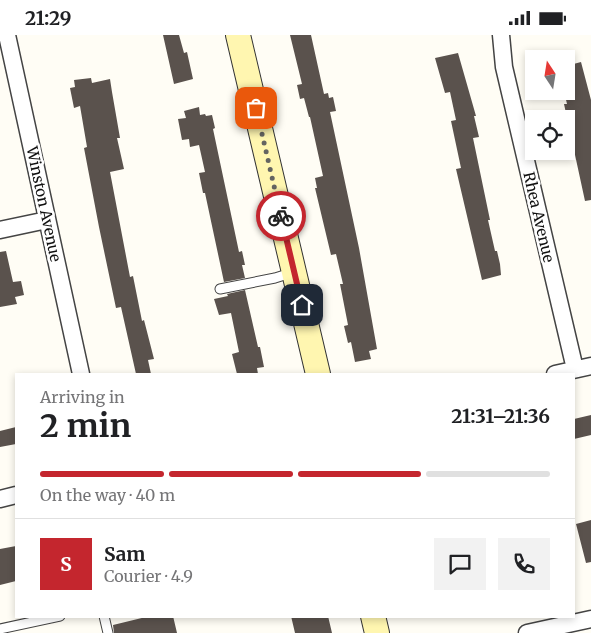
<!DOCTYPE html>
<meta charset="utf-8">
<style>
:root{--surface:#fff;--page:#f2f2f2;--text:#202124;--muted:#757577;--line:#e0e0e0;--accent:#c4262e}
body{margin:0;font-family:Merriweather,serif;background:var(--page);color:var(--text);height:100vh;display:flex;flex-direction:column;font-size:19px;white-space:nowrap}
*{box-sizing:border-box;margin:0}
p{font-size:16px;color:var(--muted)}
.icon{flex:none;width:28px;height:28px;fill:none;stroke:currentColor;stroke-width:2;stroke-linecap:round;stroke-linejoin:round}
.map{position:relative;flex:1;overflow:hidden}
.drawer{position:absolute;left:15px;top:338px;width:560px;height:245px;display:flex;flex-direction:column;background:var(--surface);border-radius:0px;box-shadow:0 2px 8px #0003}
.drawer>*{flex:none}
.needle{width:32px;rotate:348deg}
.tools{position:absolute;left:525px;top:15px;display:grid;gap:10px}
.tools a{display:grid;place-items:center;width:50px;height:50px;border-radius:0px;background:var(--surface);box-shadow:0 2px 8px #0003;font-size:25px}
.pin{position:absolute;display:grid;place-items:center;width:42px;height:42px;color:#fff;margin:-21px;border-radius:10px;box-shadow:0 2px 8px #0006}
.courier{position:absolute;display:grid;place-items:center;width:50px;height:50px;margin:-25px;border:4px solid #c4262e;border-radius:50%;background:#fff;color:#222;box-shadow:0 1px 6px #0007}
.summary em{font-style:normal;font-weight:700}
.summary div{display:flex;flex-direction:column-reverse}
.summary{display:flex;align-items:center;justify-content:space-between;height:85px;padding:0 25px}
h1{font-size:32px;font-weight:700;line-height:38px}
.bar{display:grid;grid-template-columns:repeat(4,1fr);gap:8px 5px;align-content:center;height:60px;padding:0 25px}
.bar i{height:6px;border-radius:4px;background:var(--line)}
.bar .on{background:var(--accent)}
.bar p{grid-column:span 4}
.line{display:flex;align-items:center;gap:12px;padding:0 25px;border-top:1px solid var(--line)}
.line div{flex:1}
.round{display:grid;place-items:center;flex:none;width:52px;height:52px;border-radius:0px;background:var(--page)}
.status{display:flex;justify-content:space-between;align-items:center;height:35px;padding:0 25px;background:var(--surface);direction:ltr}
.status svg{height:14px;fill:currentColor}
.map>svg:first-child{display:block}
.building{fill:#5a524d}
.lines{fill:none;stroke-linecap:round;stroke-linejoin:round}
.lane-casing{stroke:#444;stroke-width:11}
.street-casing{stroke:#444;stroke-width:19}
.secondary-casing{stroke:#333;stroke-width:26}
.lane{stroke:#fff;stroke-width:9}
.street{stroke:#fff;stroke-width:16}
.secondary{stroke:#fff6b0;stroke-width:24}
.done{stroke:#646461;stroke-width:5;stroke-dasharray:0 9}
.route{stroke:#c4262e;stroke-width:6}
.labels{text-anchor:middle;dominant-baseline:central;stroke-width:5;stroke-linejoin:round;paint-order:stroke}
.street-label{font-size:15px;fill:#111;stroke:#fff}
</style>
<div class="status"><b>21:29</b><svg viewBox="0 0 49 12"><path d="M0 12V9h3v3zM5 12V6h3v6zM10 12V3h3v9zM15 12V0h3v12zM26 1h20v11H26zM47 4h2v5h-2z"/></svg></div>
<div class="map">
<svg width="591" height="598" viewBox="0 0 591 598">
<rect width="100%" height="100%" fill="#fffdf5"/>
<path class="building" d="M163 0H179L184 18 187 17 193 44 174 49Z
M290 0H311L324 59 328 58 329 63 333 62 336 76 330 77 359 213 377 314 369 316 371 324 355 327 351 307 348 308 344 291 348 290 340 249H343L336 219 331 220 315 153H317L315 143 323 141 310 82H309L304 63 300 64 297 50 302 49Z
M458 18 476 81H474L479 102 473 103 490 185H488L495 216H497L500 229 501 240 482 245 456 134 461 133 451 86 456 85 450 57 445 58 435 23Z
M581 27 591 65V165L585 166 564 69H567L564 56H566V31Z
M91 43 92 48 110 44 112 57 120 103H117L124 134 110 137 130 242 133 241 142 286 144 285 154 324 148 325 151 339H136L121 272 116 273 99 192 84 113 87 112 80 71 74 73 70 53 75 52 74 45Z
M199 72 200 80 205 79 206 81 212 80 215 93 213 94 239 217 242 216 245 230H242L245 243 224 247 205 158H203L199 138 205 137 199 110 190 112 189 104 182 105 178 84 186 83 184 76Z
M6 216 13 247 21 246 24 260 15 262 17 269 0 272V217Z
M245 255 258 312H260L264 332 257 333 258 339H237L232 319 239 317 231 278 219 280 214 264 228 261 227 259Z
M591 380V400L574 404V384Z
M16 392V409L0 412V396Z
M591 485V527L586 528 576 489Z
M16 511V546L0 550V514Z
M150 581H173L177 598H114L113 590Z
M291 581H328L332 598H295Z"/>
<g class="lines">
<defs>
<path id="lane" d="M220 254 275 243 294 237
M104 581 108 598
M0 594 60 581"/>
<path id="street" d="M7 0 81 339
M501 0 504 32 575 334
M0 195 47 185
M555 339 591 331
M0 464 16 460
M527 598 591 584"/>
<path id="secondary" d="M238 0 318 339
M373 581 377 598"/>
</defs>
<use href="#lane" class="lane-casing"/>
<use href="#street" class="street-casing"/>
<use href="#secondary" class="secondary-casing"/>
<use href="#lane" class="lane"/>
<use href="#street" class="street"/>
<use href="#secondary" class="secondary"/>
</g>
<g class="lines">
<path class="done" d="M256 73 281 181"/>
<path class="route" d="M281 181 302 270"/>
</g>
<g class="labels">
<g class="street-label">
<text transform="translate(44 169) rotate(78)">Winston Avenue</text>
<text transform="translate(539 182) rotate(77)">Rhea Avenue</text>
</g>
</g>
</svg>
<div class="tools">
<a><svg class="needle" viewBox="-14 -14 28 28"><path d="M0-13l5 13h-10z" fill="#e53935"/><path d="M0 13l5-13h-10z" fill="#757577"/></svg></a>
<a><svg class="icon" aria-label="locate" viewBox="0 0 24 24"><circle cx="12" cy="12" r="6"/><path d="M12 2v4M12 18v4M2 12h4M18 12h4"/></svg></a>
</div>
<div class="pin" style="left:256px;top:73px;background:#ea580c"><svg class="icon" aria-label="bag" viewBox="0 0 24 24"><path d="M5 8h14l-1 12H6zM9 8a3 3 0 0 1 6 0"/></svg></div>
<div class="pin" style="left:302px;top:270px;background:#1f2937"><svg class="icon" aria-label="home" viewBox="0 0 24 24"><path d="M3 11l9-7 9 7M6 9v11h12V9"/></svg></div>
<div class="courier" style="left:281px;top:181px"><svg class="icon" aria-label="bike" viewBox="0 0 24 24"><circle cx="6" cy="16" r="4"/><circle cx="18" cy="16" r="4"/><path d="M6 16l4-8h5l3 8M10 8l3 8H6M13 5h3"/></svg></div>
<section class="drawer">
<div class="summary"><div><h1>2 min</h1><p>Arriving in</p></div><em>21:31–21:36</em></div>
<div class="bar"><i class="on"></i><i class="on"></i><i class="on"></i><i></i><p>On the way · 40 m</p></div>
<div class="line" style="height:90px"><b class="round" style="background:var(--accent);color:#fff">S</b><div><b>Sam</b><p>Courier · 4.9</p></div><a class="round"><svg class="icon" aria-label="chat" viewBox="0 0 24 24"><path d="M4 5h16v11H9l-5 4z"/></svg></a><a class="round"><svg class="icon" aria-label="phone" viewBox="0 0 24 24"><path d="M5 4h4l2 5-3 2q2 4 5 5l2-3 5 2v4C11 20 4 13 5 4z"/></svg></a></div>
</section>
</div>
